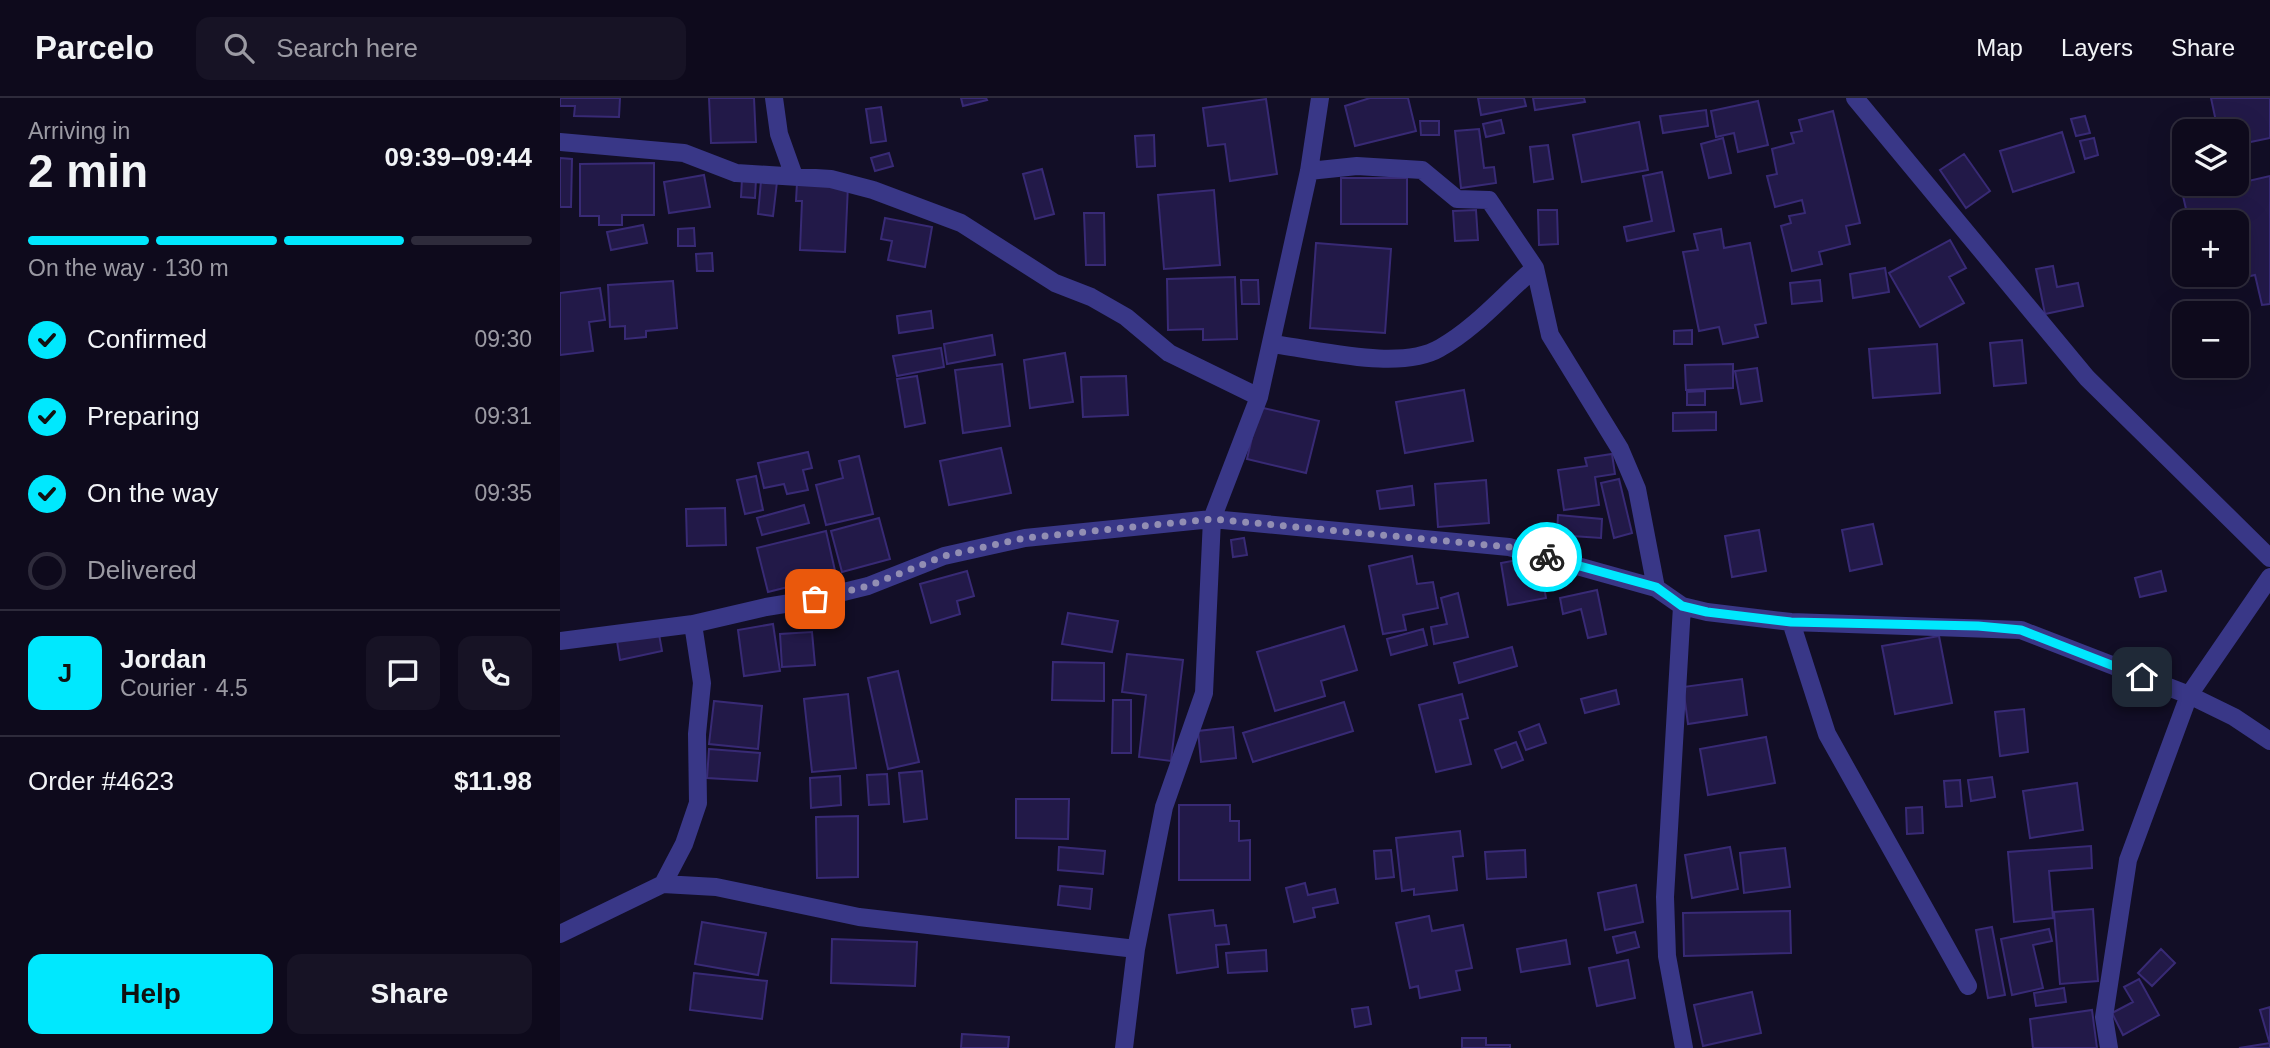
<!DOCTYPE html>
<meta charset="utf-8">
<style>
:root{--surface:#0e0a1c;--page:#171325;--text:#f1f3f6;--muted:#9b9aa3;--line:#2e2b3b;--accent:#00e8fe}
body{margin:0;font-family:Helvetica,sans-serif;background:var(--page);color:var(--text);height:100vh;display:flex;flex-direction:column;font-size:26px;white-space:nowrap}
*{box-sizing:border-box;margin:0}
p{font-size:23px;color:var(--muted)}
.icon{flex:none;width:38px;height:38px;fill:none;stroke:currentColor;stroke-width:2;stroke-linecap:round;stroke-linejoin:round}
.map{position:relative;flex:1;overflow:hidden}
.panel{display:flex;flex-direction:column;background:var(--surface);width:560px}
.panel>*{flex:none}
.tools{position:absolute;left:1612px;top:21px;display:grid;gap:14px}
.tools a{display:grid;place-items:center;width:77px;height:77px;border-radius:14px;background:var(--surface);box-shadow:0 7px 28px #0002,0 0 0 2px var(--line);font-size:35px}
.pin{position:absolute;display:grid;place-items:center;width:60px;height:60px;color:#fff;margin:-30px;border-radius:14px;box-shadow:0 4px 10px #0006}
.courier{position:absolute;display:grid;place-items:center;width:70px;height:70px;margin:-35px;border:5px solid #00e8fe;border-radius:50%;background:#fff;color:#222;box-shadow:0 2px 9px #0007}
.summary em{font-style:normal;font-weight:700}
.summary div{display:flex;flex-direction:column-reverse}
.summary{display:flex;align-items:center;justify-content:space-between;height:119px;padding:0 28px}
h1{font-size:46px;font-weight:700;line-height:52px}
.bar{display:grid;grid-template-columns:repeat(4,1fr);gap:10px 7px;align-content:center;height:84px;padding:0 28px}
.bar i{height:9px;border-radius:5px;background:var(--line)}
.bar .selected{background:var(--accent)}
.bar p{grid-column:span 4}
.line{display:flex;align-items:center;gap:18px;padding:0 28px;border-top:2px solid var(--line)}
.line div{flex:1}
.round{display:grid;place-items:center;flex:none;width:74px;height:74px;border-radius:14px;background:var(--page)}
ol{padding:0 28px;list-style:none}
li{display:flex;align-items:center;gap:21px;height:77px}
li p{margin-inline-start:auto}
li .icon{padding:7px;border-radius:50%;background:var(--accent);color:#111;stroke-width:4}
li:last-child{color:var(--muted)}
li i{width:38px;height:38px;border:4px solid var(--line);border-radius:50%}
.cta{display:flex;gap:14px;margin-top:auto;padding:14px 28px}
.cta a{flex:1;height:80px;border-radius:14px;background:var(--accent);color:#111;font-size:28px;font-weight:700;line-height:80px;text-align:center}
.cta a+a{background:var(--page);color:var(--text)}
header{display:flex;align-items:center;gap:42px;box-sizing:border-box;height:98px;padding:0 35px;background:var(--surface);border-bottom:2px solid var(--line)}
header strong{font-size:33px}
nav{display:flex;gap:38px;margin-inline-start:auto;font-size:24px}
.search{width:490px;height:63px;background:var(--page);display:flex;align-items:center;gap:18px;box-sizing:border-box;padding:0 24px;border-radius:14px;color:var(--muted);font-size:26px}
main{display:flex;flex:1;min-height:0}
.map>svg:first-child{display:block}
.building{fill:#221948;stroke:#382a75;stroke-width:2}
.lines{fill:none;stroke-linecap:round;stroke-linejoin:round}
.street{stroke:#393787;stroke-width:18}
.done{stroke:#928eb3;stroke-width:7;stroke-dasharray:0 12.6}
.route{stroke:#00e8fe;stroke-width:9}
</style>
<header>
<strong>Parcelo</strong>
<div class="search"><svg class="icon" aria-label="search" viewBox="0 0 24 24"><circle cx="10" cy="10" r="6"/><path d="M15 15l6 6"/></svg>Search here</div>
<nav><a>Map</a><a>Layers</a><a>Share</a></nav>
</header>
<main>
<section class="panel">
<div class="summary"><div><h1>2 min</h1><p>Arriving in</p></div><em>09:39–09:44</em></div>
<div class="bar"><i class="selected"></i><i class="selected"></i><i class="selected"></i><i></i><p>On the way · 130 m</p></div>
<ol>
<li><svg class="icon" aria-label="check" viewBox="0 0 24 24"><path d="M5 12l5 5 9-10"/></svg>Confirmed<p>09:30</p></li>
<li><svg class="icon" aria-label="check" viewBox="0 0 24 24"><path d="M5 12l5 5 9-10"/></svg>Preparing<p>09:31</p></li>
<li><svg class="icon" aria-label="check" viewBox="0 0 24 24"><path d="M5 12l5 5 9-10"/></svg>On the way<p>09:35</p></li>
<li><i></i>Delivered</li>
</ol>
<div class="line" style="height:126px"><b class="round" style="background:var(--accent);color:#111">J</b><div><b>Jordan</b><p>Courier · 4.5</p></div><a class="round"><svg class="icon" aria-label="chat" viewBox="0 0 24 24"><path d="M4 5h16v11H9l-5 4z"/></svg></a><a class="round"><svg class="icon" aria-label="phone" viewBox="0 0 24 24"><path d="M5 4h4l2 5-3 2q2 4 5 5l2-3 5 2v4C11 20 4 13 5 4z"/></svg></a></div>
<div class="line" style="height:91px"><div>Order #4623</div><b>$11.98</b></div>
<div class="cta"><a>Help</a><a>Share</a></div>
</section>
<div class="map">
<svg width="1710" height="950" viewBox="0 0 1710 950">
<rect width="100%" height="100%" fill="#120e26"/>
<path class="building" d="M0 0H60L59 19 14 18 15 8H0Z
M149 0H194L196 44 151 45Z
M401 0H426L427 2 403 8Z
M810 0H848L856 33 795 48 785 8Z
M918 0H964L966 8 921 17Z
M973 0H1024L1025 4 975 12Z
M1651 0H1710V40L1676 47V33H1658Z
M706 1 717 76 670 83 665 46 648 48 643 10Z
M1198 3 1208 47 1178 54 1174 35 1156 39 1151 13Z
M321 9 326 43 311 45 306 11Z
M1146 12 1148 28 1103 35 1100 18Z
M1273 13 1300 125 1286 128 1290 146 1259 154 1262 166 1232 173 1221 128 1231 125 1229 118 1245 115 1242 102 1215 109 1207 78 1217 76 1212 51 1234 45 1231 35 1242 33 1239 22Z
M1525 18 1530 35 1516 38 1511 21Z
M941 22 944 35 926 39 923 26Z
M860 23H879V37H861Z
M1079 24 1088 72 1022 84 1013 37Z
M919 31 924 70 934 69 936 85 901 90 895 33Z
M1502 34 1514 74 1453 94 1440 53Z
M594 37 595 68 577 69 575 38Z
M1163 40 1171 75 1149 80 1141 46Z
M1534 40 1538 57 1525 61 1520 43Z
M988 47 993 81 974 84 970 49Z
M329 55 333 68 315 73 311 60Z
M1404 56 1430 93 1406 110 1380 72Z
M0 60 12 61 11 109H0Z
M94 65V117H62V127H39V118H20V66Z
M482 71 494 116 475 121 463 76Z
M1102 74 1114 133 1067 143 1064 129 1092 123 1083 78Z
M144 77 150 109 109 115 104 84Z
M1710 78V206L1702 207 1695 177 1644 188 1642 177H1676V124H1629L1623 98Z
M781 80H847V126H781Z
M182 81H196L195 100 181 99Z
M201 83 217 84 213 118 198 116Z
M237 85 288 87 285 154 240 152 242 103H236Z
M654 92 660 167 604 171 598 97Z
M916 112 918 142 895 143 893 113Z
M978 112H997L998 146 979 147Z
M524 115H544L545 167H526Z
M325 120 372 129 365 169 328 162 332 143 321 141Z
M83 127 87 145 51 152 47 134Z
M134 130 135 148H118V131Z
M1161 131 1164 150 1190 145 1206 225 1195 227 1198 239 1163 246 1159 229 1139 233 1123 154 1138 152 1134 136Z
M1390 142 1406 170 1389 179 1404 205 1360 229 1329 175Z
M756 145 831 151 825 235 750 230Z
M152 155 153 173H137L136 156Z
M1493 168 1497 189 1518 185 1523 208 1485 216 1476 171Z
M1325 170 1329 194 1293 200 1290 176Z
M675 179 677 241 643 242V231L608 232 607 181Z
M681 182H698L699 206H682Z
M1260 182 1262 203 1232 206 1230 185Z
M113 183 117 230 86 233V239L65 241V228L50 229 48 187Z
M40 190 45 222 29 224 33 253 0 257V195Z
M371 213 373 230 339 235 337 218Z
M1132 232V246H1114V233Z
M432 237 435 257 387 266 384 246Z
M1462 242 1466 285 1434 288 1430 245Z
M1377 246 1380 295 1313 300 1309 251Z
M381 250 384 269 337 278 333 258Z
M505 255 513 304 470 310 464 262Z
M442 266 450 328 403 335 395 272Z
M1173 266V290L1126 292 1125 267Z
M1197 270 1202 303 1181 306 1175 273Z
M357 278 365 325 345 329 337 281Z
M566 278 568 317 523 319 521 279Z
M904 292 913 343 845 355 836 304Z
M1145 293V307H1127V294Z
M699 309 759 323 746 375 687 361Z
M1156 314V332L1113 333V315Z
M441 350 451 395 389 407 380 363Z
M248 354 252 370 243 372 248 392 227 396 224 386 204 390 198 365Z
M1052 356 1055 376 1035 379 1039 407 1004 412 998 372 1027 368 1025 360Z
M299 358 313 416 266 427 256 387 283 380 279 363Z
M196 378 203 412 185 416 177 382Z
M1059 381 1072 435 1054 440 1041 385Z
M926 382 929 425 878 429 875 386Z
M852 388 854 407 820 411 817 393Z
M244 407 249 425 202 437 197 420Z
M165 410 166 447 127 448 126 411Z
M998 417 1042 421 1041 440 997 437Z
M319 420 330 461 282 474 271 433Z
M1313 426 1322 466 1290 473 1282 432Z
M1199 432 1206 473 1172 479 1165 438Z
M266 433 276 477 208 494 197 450Z
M684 440 687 457 673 459 671 442Z
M852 458 857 486 873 484 878 510 843 517 846 532 823 536 809 468Z
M963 461 966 476 994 471 997 487 984 489 986 500 948 507 941 465Z
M407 473 414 498 397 503 400 516 371 525 360 486Z
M1601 473 1606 493 1580 499 1575 480Z
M1037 492 1046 536 1028 540 1021 511 1003 516 1000 500Z
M898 495 908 539 874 546 871 529 887 526 881 500Z
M508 515 558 523 552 554 502 546Z
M213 526 220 573 184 578 178 532Z
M784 528 797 572 761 583 765 598 715 613 697 554Z
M863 531 867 547 831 557 827 541Z
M252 534 255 567 222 569 220 536Z
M99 536 102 553 60 562 57 543Z
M1379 538 1392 605 1335 616 1322 548Z
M952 549 957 568 899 585 894 565Z
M567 556 623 562 611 663 579 659 586 597 562 594Z
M493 564 544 565V603L492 602Z
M338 573 359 664 328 671 308 580Z
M1182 581 1187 617 1128 626 1123 589Z
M1056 592 1059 606 1025 615 1021 601Z
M288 596 296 670 252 674 244 601Z
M902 596 908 620 900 622 911 666 876 674 859 607Z
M553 602H571V655H552Z
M154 603 202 608 198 651 149 646Z
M784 604 793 633 693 664 683 635Z
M1464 611 1468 654 1440 658 1435 614Z
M979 626 986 645 966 652 959 634Z
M673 629 676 660 641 664 638 633Z
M1206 639 1215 685 1148 697 1140 651Z
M956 644 963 662 942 670 935 652Z
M149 651 200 655 197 683 147 680Z
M362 673 367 721 344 724 339 675Z
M327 676 329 706 309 707 307 677Z
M280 678 281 707 251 710 250 680Z
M1432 679 1435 699 1411 703 1408 682Z
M1400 682 1402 708 1386 709 1384 683Z
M1517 685 1523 732 1470 740 1463 693Z
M456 701H509L508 741 456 740Z
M619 707H670V723H679V743L690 742V782H619Z
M1362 709 1363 735 1347 736 1346 710Z
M298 718V779L257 780 256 719Z
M900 733 903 758 893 759 897 792 854 797V791L842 793 836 740Z
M1531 748 1532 770 1489 773 1493 820 1454 824 1448 754Z
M499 749 545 753 543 776 498 772Z
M1170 749 1178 791 1132 800 1125 757Z
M1225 750 1230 789 1184 795 1180 755Z
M831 752 834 779 816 781 814 753Z
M965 752 966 779 927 781 925 754Z
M745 785 748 797 775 791 778 805 753 810 755 819 734 824 726 790Z
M1076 787 1083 824 1045 832 1038 795Z
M500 788 532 791 530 811 498 807Z
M1533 811 1538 883 1500 886 1494 814Z
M653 812 655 828 666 827 669 846 656 847 658 869 617 875 609 817Z
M1230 813 1231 855 1124 858 1123 815Z
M869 818 872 833 903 827 912 870 896 873 900 892 860 900 858 888 850 890 836 825Z
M142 824 206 835 198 877 135 866Z
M1432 829 1445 897 1428 900 1416 832Z
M1489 831 1492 843 1473 847 1483 890 1452 897 1441 841Z
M1075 834 1079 849 1057 855 1053 839Z
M272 841 357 844 355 888 271 885Z
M1006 842 1010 866 961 874 957 851Z
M1601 851 1615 865 1592 888 1578 875Z
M706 852 707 873 668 875 666 855Z
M1068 862 1075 900 1037 908 1029 870Z
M134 875 207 883 202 921 130 912Z
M1579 881 1599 917 1563 937 1552 915 1573 904 1564 889Z
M1504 890 1506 904 1476 908 1474 895Z
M1192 894 1201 935 1143 948 1134 907Z
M808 909 811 926 795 929 792 911Z
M1710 909V943H1709L1700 912Z
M1532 912 1537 950H1473L1470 921Z
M402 936 449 939 448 950H401Z
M902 940H926V947H950V950H902Z
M1710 945V950H1679Z"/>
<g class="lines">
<path class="street" d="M214 0 219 36 234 78
M1295 0 1527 280 1710 460
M0 44 124 55 176 75 271 81 313 92 401 125 495 185 531 199 566 219 609 255 699 299
M749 73 797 68 862 72 897 101 929 102 975 170 990 237 1060 351 1077 391 1096 490
M711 246C757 251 839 274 880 250 916 230 944 196 975 170
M1122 508 1105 799 1107 858 1124 950
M1231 524 1267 636 1408 888
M0 543 133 526 206 509 255 501 308 488 384 458 465 440 652 421 949 449 1096 490 1122 508 1147 514 1231 524 1461 532 1629 597 1674 619 1710 643
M103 786 124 746 138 705 137 636 142 585 133 526
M0 836 103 786 156 789 299 819 576 851
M564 950 576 851 604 709 644 595 652 421 699 299 749 73 760 0
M1549 950 1544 919 1568 762 1629 597 1710 479"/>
</g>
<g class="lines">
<path class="done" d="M255 501 308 488 384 458 465 440 652 421 949 449 987 459"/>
<path class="route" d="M987 459 1096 489 1122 508 1147 514 1231 524 1418 528 1461 532 1582 579"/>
</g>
</svg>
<div class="tools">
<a><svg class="icon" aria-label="layers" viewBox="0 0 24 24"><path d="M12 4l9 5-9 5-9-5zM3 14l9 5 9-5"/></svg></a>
<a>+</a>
<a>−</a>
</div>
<div class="pin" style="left:255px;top:501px;background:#ea580c"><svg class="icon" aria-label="bag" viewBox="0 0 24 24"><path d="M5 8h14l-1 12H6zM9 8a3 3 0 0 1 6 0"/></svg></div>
<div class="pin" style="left:1582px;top:579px;background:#1f2937"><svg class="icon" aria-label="home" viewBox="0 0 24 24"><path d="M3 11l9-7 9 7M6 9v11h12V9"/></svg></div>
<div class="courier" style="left:987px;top:459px"><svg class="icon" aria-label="bike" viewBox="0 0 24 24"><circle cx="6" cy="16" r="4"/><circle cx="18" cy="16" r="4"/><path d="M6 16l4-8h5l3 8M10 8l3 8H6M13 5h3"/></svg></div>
</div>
</main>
